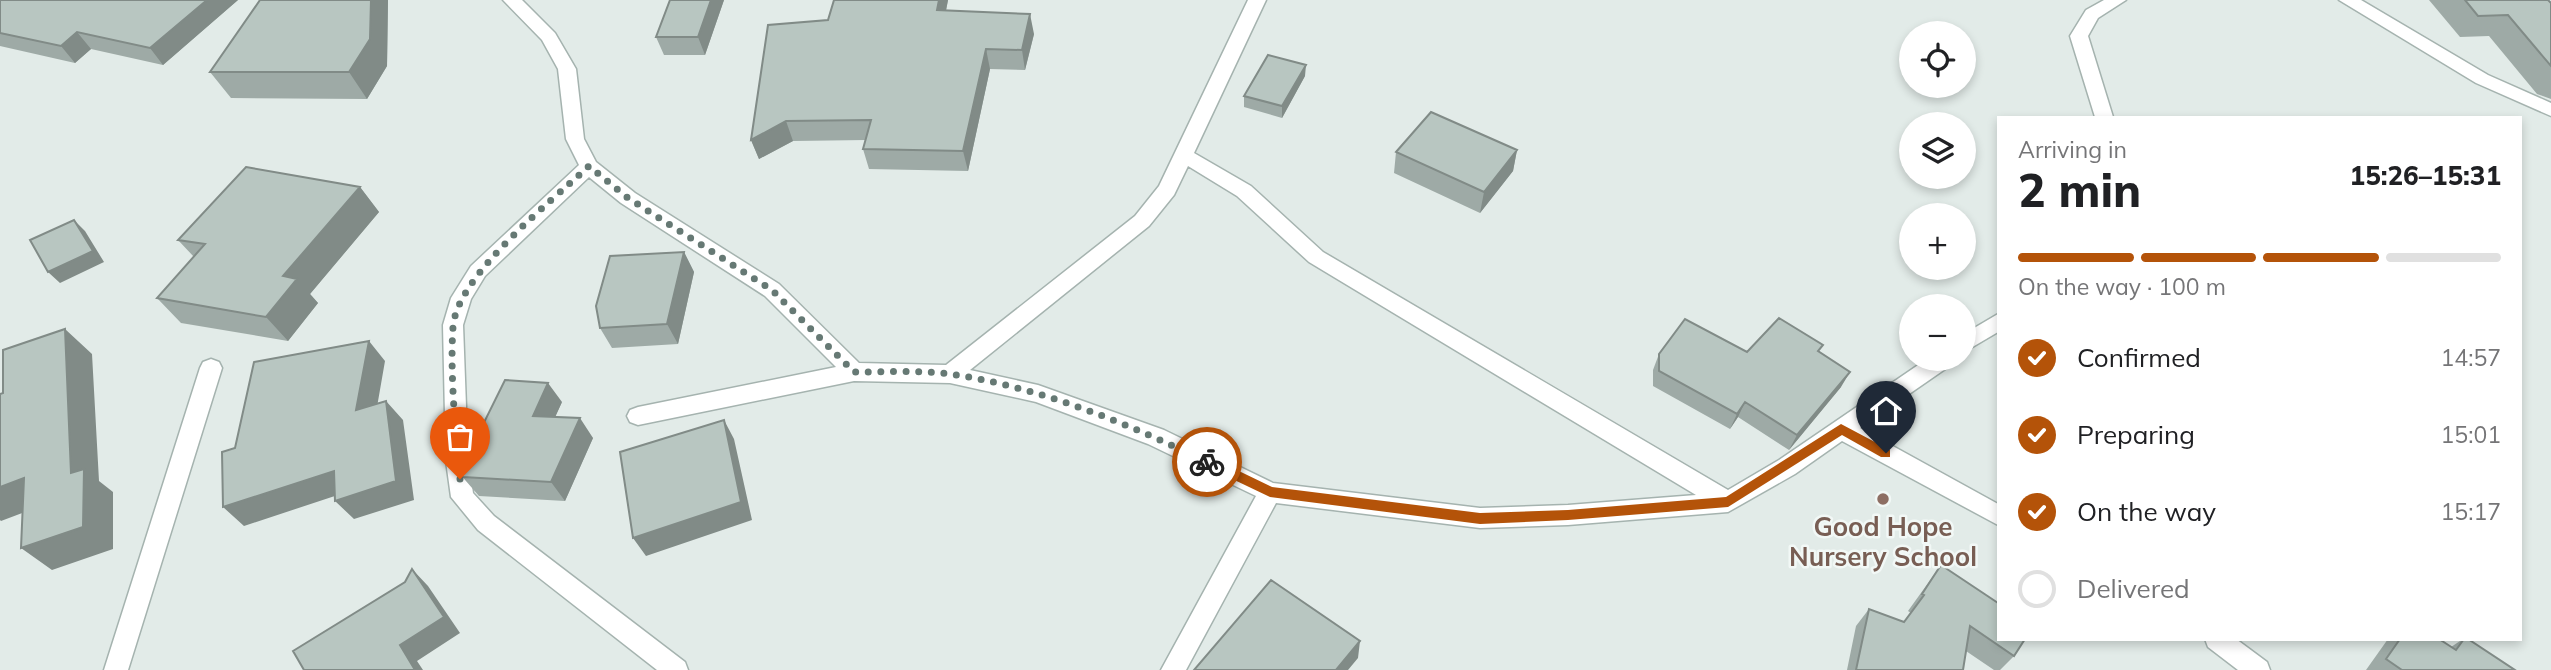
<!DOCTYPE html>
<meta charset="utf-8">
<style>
:root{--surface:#fff;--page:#f6f6f6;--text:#202124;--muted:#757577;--line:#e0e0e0;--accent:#b45309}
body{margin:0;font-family:Mulish,sans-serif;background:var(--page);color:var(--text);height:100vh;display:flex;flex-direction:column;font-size:26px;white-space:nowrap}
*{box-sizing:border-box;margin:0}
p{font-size:23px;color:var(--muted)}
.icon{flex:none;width:38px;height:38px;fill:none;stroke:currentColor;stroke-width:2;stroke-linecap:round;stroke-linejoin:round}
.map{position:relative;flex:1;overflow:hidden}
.details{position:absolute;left:1997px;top:116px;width:525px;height:525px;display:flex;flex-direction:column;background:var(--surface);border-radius:0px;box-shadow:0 4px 10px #0003}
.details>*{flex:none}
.tools{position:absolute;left:1899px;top:21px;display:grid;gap:14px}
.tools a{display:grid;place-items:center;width:77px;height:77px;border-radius:50%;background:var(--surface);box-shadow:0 4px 10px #0003;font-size:35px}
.pin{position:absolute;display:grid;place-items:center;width:60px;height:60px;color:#fff;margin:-72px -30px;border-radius:50% 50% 50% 0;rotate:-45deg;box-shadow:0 0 7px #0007}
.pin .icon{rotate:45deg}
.courier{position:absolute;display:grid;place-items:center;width:70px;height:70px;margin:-35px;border:5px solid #b45309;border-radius:50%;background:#fff;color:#222;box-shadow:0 2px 9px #0007}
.headline em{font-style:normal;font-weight:800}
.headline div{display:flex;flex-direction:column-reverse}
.headline{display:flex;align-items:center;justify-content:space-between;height:119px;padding:0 21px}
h1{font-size:46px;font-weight:800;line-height:52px}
.bar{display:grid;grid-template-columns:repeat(4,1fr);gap:10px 7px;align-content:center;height:84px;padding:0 21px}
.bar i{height:9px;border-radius:5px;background:var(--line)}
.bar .on{background:var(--accent)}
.bar p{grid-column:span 4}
ol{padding:0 21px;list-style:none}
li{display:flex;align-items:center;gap:21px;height:77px}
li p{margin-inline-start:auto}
li .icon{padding:7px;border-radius:50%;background:var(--accent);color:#fff;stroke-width:4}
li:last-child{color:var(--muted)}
li i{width:38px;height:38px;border:4px solid var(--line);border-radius:50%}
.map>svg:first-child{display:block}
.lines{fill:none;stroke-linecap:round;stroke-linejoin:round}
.minor-casing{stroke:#a5b3af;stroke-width:3}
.minor{fill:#fff;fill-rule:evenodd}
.wall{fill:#9eaaa6}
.shaded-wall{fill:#818b87}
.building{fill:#b8c6c1;stroke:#818b87;stroke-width:2}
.route{fill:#b45309}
.done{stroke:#667974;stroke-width:7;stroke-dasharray:0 12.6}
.education-dot{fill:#8d6e63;stroke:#f2f8f6;stroke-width:2.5}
.labels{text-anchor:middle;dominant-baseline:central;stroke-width:5;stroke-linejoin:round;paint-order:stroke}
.education-label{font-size:26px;font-weight:bold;fill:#785e54;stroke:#f2f8f6}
</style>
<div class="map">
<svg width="2551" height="670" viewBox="0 0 2551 670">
<rect width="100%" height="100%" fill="#e2ebe8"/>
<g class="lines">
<defs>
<path id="minor" d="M503 0H522L555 33 576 69 584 139 596 162 635 193 779 284 859 363 946 365 1135 216 1159 186 1248 0H1266L1194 153 1251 186 1323 252 1728 490 1779 460 1927 359H1954L1951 365 1860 428 1998 504V525L1842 441 1795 474 1728 512 1568 525 1480 528 1276 503 1186 670H1161L1256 496 1148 444 1036 402 950 383 854 381 638 425 630 422 627 416 630 410 638 407 836 367 765 296 621 203 589 177 485 276 471 299 463 325 468 461 473 493 494 516 685 662 688 670H657L478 530 451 497 446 461 443 325 451 298 471 266 579 165 566 139 558 69 542 40ZM1188 166 1237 196 1309 262 1696 495 1568 505 1480 508 1273 483 1164 430 1038 385 970 370 1149 226 1174 195Z
M2104 0H2126L2098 18 2088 36 2113 117H2095L2070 36 2086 10Z
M2339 0H2361L2488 75 2551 103V116L2476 83Z
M1998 314V332L1964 352V334Z
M211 359 219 362 222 368 128 670H104L200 368 203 362Z
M2205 639H2236L2267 662 2270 670H2238L2208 647Z"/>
</defs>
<use href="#minor" class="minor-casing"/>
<use href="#minor" class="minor"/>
</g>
<path class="wall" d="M0 0H238L163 65 91 49 75 63 0 46Z
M260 0H388L387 66 367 99 231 98 210 72Z
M670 0H724L705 55H664L656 37Z
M834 0H948L946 11 1034 34 1025 70 990 69 968 171 869 169 863 149 866 140 793 141 759 159 751 140 828 20Z
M2429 0H2548L2551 3V99L2537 94 2489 36 2460 37Z
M1305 76 1282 118 1244 107V96Z
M1517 150 1513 171 1480 213 1394 173 1396 152Z
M360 187 379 212 310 294 318 303 288 341 181 323 157 298 194 257 178 240Z
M684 252 694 272 678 344 612 348 600 328Z
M1747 352H1819L1841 387 1789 450 1738 417 1730 429 1653 386V370L1659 354Z
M562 402 555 417 593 438 565 501 479 496 459 473Z
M1941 565 2014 656 2000 670H1994L1966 651 1963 670H1847L1856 626 1869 609 1904 622 1911 613 1908 611Z
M2388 639H2439L2451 647 2463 639H2468L2515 670H2366Z"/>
<path class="shaded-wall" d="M207 0H238L163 65 150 48Z
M371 0H388L387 66 367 99 349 72Z
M711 0H724L705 55 698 37Z
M939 0H948L942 30 937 10Z
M1030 14 1034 34 1025 70 1022 50Z
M77 32 91 49 75 63 61 46Z
M986 49 990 69 968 171 963 151Z
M1306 65 1305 76 1282 118V106Z
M786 121 793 141 759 159 751 140Z
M1517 150 1513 171 1480 213 1484 192Z
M360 187 379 212 310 294 318 303 288 341 266 317 283 276Z
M74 220 85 231 104 262 60 283 48 272Z
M684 252 694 272 678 344 667 324Z
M65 329 92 354 99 481 113 492V549L52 570 21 548 71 473Z
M369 341 385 361 373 430 356 410Z
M1850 372 1841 387 1789 450 1797 435Z
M548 383 562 402 547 435 533 416Z
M386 401 403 420 414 500 354 519 335 501Z
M1745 402 1738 417 1730 429 1737 414Z
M580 418 593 438 565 501 551 482Z
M724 420 734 439 752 520 646 556 633 538Z
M334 471 353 490 244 526 223 507Z
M24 478 54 501 1 521 0 520V487Z
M412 569 428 586 460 633 417 661 423 670H415L400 645Z
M1360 641 1358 658 1348 670H1336Z"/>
<path class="building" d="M0 0H207L150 48 77 32 61 46 0 33Z
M260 0H371L370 39 349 72H210Z
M670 0H711L698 37H656Z
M834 0H939L937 10 1030 14 1022 50 986 49 963 151 863 149 871 120 786 121 751 140 768 25 828 20Z
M2465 0H2548L2551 3V66L2508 15 2478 16Z
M1268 55 1306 65 1282 106 1244 96Z
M1431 112 1517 150 1484 192 1396 152Z
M246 167 360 187 283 276 297 279 266 317 157 298 205 244 178 240Z
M74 220 93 251 48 272 30 240Z
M684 252 667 324 600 328 596 306 610 256Z
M1779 318 1823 345 1818 351 1850 372 1797 435 1745 402 1737 414 1659 371V354L1685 319 1747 352Z
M65 329 71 473 84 469 83 527 21 548 24 478 0 487V394L3 393V350Z
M369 341 356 410 386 401 396 481 335 501 334 471 223 507 222 452 235 448 254 362Z
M505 380 548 383 533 416 580 418 551 482 463 477 459 473Z
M724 420 741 502 633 538 620 452Z
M1941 565 1998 603V639H2025L2014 656 1970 626 1963 670H1856L1869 609 1904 622 1924 595 1922 594Z
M412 569 444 617 400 645 415 670H304L293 651 405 582Z
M1271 580 1360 641 1336 670H1194Z
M2400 639H2439L2456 650 2464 639H2468L2515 670H2402L2386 659Z"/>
<path class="route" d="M1841 424 1890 450V457H1881L1842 435 1728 507 1568 520 1480 524 1270 497 1203 465 1201 462 1203 458H1212L1272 487 1480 513 1568 510 1726 497Z"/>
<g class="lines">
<path class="done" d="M460 479 457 461C455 417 450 370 453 327 457 275 551 202 589 166L628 198 772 290 854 372C886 372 919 370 950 374 1039 387 1127 423 1207 462"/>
</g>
<circle class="education-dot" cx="1883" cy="499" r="7"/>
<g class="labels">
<g class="education-label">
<text x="1883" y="526">Good Hope<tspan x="1883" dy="30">Nursery School</tspan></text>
</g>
</g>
</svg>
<div class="tools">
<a><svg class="icon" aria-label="locate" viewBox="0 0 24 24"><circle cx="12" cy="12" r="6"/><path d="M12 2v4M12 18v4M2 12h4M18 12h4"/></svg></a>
<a><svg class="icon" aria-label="layers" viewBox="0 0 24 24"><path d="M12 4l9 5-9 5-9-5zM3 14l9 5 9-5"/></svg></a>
<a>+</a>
<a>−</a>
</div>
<div class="pin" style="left:460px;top:479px;background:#ea580c"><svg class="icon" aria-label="bag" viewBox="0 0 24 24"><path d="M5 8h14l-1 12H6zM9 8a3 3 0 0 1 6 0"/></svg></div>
<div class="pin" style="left:1886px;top:453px;background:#1f2937"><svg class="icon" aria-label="home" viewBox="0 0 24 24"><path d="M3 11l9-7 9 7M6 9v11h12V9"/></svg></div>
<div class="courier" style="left:1207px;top:462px"><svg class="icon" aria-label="bike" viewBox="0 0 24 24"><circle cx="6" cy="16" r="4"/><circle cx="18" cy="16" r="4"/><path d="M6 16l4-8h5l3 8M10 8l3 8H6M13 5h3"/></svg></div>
<section class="details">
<div class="headline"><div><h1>2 min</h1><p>Arriving in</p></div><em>15:26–15:31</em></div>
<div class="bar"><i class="on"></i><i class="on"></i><i class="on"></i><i></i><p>On the way · 100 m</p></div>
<ol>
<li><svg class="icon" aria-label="check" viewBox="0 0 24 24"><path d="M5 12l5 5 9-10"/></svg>Confirmed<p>14:57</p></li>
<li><svg class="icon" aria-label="check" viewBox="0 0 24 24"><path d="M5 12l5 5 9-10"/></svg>Preparing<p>15:01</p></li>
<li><svg class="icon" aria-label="check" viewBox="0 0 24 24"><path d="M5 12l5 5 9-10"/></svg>On the way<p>15:17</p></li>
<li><i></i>Delivered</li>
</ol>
</section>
</div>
